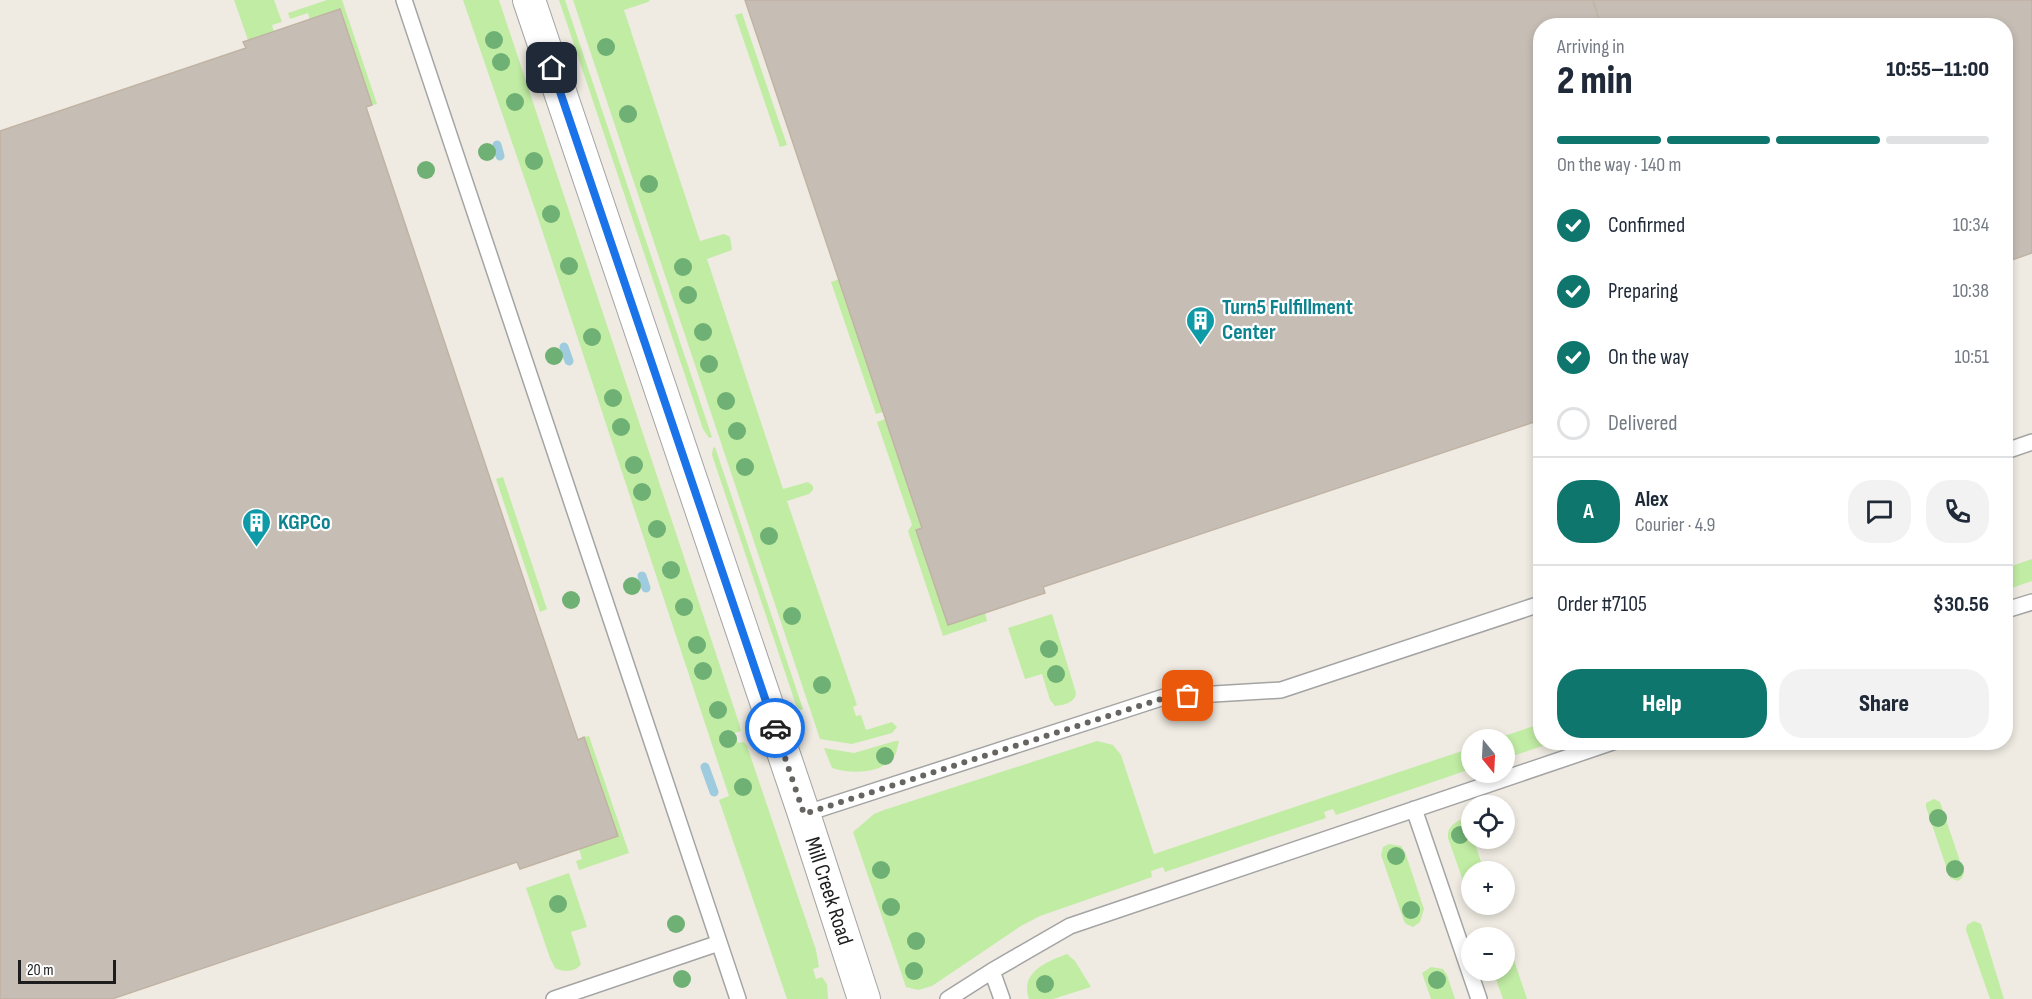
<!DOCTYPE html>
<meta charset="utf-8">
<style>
:root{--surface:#fff;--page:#f2f2f3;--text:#1f2937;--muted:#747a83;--line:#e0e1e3;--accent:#0f766e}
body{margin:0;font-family:"Sofia Sans Condensed",sans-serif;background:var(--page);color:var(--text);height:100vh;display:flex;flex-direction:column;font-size:22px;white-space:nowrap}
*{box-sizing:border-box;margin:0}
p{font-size:20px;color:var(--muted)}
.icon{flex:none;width:33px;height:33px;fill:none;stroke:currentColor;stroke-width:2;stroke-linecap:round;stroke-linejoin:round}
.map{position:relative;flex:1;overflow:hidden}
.panel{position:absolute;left:1533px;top:18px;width:480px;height:732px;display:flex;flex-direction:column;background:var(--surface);border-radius:24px;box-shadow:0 3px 9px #0003}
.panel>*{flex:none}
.needle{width:39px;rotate:162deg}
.buttons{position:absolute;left:1461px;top:729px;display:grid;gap:12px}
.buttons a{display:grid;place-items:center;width:54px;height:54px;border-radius:50%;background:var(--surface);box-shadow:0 3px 9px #0003;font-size:30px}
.scale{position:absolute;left:18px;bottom:15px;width:98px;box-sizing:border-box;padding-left:6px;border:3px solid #1d1d1d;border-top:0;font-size:16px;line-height:21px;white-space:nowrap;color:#1d1d1d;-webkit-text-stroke:4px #fff;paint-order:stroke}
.pin{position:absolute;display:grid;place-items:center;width:51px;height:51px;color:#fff;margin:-26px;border-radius:12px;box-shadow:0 3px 9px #0006}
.courier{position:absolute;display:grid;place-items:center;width:60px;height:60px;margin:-30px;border:4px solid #1a73e8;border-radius:50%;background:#fff;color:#222;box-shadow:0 2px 8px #0007}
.summary em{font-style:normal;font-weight:800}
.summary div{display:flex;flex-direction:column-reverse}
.summary{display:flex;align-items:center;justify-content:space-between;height:102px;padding:0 24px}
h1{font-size:39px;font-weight:800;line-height:45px}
.bar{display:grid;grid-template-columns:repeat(4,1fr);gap:9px 6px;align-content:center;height:72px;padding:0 24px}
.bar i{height:8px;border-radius:4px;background:var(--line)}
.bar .active{background:var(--accent)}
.bar p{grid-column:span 4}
.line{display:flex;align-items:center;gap:15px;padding:0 24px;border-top:2px solid var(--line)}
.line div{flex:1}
.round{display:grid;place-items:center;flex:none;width:63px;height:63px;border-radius:24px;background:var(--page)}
ol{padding:0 24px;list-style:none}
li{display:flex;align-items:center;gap:18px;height:66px}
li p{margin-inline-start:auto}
li .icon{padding:6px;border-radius:50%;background:var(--accent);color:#fff;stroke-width:4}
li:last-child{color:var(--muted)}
li i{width:33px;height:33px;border:3px solid var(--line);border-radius:50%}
.action{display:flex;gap:12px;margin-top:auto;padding:12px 24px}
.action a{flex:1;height:69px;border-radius:24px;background:var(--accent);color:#fff;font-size:24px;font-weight:800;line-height:69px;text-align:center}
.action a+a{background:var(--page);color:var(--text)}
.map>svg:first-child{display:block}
.grass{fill:#c1eca4}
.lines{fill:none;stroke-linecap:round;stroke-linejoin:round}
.stream{stroke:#9fcbdf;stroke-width:9}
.building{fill:#c6beb5;stroke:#c1b3a3;stroke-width:1.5}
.service-casing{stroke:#a4a4a4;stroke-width:18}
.minor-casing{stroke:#a4a4a4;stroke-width:34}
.service{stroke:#fff;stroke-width:15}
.minor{stroke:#fff;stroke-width:32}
.tree{fill:#6fb074}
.done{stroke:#666562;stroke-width:6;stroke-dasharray:0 10.8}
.route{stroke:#1a73e8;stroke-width:8}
.labels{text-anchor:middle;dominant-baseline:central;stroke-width:4.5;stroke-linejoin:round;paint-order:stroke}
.culture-label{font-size:22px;font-weight:bold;fill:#0d838f;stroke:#fff;text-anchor:start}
.street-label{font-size:22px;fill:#1d1d1d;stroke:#fff}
</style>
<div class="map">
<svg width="2032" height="999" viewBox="0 0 2032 999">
<rect width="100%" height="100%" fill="#efebe2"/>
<path class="grass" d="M234 0H274L282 22 272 25 274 32 248 40Z
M327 0H342L377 104 372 105 340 9 310 20 308 13 290 19 288 13Z
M463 0H499L739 723 741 731 734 733 738 743 744 742 747 746 816 950 819 967 813 969 816 979 822 977 827 984 828 999H787L719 800 729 796 537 215Z
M559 0H565L712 437 709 438 703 429Z
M573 0H650L648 2 624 10 700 241 724 234 730 237 732 250 707 259 783 489 808 482 813 486V490L809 494 787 501 857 705 853 707 856 716 861 715 866 730 892 722 897 727 892 733 852 744 820 739Z
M742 13 787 145 780 147 735 15Z
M839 279 883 412 876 414 831 282Z
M885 419 922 528 917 531 948 625 985 613 987 621 943 636 908 531 912 525 877 422Z
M715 447 803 709 800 710 796 705 712 455 713 448Z
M503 477 547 609 540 612 496 479Z
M2032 559V581L2006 590V568Z
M1052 614 1076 693C1075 703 1064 705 1055 706L1050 700 1042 674 1025 679 1008 628Z
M1540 724V742L1551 743 1510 757 1507 750 1505 751 1504 740 1495 739Z
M589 736 629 853 579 870 576 861 582 859 579 849 617 836 584 737Z
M895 741H899C897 747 897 755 892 759 879 774 849 774 832 768L824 748 854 753Z
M1097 741 1113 745 1121 755 1154 854 1471 748V769L1336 815 1333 809 1324 812 1326 818 1165 872 1163 867 1151 871 1152 877 1040 916 1021 926 932 986 918 990 906 987 853 832 874 814 884 810Z
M1934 799 1940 802 1964 873 1962 878 1958 881 1950 878 1926 807V803Z
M1460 820 1467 822 1469 825 1484 871 1472 872 1471 897 1467 892 1448 838C1447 829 1452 824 1460 820Z
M1389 844 1401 846 1405 852 1424 909 1420 922 1413 927 1406 924 1404 921 1381 855 1383 847Z
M569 873 587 927 571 932 581 964C575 973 563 972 555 968L550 958 526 888Z
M1974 921 1981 924 2004 999H1990L1966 930 1967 925Z
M1505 943 1510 948 1527 999H1503L1493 971 1504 970Z
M1067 954 1075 961 1091 987 1053 999H1029C1020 972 1046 962 1067 954Z
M1431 967 1443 969 1447 975 1455 999H1431L1422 973Z"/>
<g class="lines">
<path class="stream" d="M497 145 500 156
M564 347 569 361
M642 576 646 588
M705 767 714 792"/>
</g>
<path class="building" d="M745 0H1593L1601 26H1540V420L1043 587 1045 593 948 625 916 530 922 528Z
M1593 0H2032V253L2006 262V26H1601Z
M340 9 372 105 366 107 538 622 578 740 584 737 618 836 520 869 517 862 112 999H0V131L246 48 243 42Z"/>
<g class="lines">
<defs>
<path id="service" d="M404 0 738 999
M2006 451 2032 442
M2006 610 2032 602
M1414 809 1479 999
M804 814 1164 697 1281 690 1540 604
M992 971 1002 999
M554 999 719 943
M948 999 992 971 1070 926 1613 742"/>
<g id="minor">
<path id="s1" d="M529 0 804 814 864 999"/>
</g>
</defs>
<use href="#service" class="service-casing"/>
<use href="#minor" class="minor-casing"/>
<use href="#service" class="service"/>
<use href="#minor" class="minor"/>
</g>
<g class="tree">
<circle cx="494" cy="40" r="9"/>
<circle cx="606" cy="47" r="9"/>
<circle cx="501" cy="62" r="9"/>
<circle cx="515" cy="102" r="9"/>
<circle cx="628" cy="114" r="9"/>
<circle cx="487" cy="152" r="9"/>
<circle cx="534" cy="161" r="9"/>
<circle cx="426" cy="170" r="9"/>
<circle cx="649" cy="184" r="9"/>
<circle cx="551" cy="214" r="9"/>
<circle cx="569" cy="266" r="9"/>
<circle cx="683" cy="267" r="9"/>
<circle cx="688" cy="295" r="9"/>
<circle cx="703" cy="332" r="9"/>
<circle cx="592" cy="337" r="9"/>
<circle cx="554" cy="356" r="9"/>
<circle cx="709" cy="364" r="9"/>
<circle cx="613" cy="398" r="9"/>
<circle cx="726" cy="401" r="9"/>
<circle cx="621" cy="427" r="9"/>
<circle cx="737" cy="431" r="9"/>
<circle cx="634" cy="465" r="9"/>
<circle cx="745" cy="467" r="9"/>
<circle cx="642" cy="492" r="9"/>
<circle cx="657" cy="529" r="9"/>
<circle cx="769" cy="536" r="9"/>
<circle cx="671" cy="570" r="9"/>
<circle cx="632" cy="586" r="9"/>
<circle cx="571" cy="600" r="9"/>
<circle cx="684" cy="607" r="9"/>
<circle cx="792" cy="616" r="9"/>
<circle cx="697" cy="645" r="9"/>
<circle cx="1049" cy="649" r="9"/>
<circle cx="703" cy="671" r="9"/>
<circle cx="1056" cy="674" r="9"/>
<circle cx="822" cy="685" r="9"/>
<circle cx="718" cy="710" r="9"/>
<circle cx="728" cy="739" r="9"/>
<circle cx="885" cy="756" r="9"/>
<circle cx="743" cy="787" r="9"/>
<circle cx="1938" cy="818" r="9"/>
<circle cx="1460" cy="835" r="9"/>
<circle cx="1396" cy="856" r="9"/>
<circle cx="1955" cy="869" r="9"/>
<circle cx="881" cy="870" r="9"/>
<circle cx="558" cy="904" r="9"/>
<circle cx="891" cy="907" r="9"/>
<circle cx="1411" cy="910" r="9"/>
<circle cx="676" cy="924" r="9"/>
<circle cx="916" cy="941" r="9"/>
<circle cx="914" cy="971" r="9"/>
<circle cx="682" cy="979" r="9"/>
<circle cx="1437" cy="980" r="9"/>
<circle cx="1045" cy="984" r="9"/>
</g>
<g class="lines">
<path class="done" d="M775 728 804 814 1164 698 1188 696"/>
<path class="route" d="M552 68 775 728"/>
</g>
<defs>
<symbol id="building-pin" viewBox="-11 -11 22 30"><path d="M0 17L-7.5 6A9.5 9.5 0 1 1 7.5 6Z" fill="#0f9aa8" stroke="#fff"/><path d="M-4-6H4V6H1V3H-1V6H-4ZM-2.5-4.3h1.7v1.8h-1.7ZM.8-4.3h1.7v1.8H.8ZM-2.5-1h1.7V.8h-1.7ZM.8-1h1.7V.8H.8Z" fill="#fff"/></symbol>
</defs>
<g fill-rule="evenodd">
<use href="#building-pin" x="1184" y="304" width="33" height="45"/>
<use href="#building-pin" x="240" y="506" width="33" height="45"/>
</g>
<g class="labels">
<g class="culture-label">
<text x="1222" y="307">Turn5 Fulfillment<tspan x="1222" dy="25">Center</tspan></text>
<text x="278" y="522">KGPCo</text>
</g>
<g class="street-label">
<text stroke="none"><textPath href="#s1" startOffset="940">Mill Creek Road</textPath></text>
</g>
</g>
</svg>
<div class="buttons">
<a><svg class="needle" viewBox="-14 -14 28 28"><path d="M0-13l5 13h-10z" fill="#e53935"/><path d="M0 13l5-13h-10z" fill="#747a83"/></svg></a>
<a><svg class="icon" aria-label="locate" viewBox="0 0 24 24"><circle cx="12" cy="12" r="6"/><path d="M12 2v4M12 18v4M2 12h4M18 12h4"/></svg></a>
<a>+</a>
<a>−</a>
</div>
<div class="scale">20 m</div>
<div class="pin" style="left:1188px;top:696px;background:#ea580c"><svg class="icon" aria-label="bag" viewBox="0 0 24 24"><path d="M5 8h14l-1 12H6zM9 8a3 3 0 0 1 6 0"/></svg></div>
<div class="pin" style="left:552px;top:68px;background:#1f2937"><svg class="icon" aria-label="home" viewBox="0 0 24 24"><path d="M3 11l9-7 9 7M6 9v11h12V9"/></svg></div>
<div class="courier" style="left:775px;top:728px"><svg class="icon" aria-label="car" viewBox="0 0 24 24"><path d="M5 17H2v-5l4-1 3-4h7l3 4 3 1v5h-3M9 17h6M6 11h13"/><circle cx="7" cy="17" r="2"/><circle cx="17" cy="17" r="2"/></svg></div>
<section class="panel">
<div class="summary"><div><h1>2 min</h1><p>Arriving in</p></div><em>10:55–11:00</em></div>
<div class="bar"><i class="active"></i><i class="active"></i><i class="active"></i><i></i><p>On the way · 140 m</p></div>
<ol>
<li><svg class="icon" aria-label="check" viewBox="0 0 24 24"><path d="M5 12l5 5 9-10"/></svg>Confirmed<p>10:34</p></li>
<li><svg class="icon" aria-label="check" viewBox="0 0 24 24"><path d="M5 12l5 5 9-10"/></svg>Preparing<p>10:38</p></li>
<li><svg class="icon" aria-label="check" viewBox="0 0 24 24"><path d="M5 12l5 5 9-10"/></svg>On the way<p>10:51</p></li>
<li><i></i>Delivered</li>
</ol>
<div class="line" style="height:108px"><b class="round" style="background:var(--accent);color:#fff">A</b><div><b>Alex</b><p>Courier · 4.9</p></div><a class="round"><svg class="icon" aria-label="chat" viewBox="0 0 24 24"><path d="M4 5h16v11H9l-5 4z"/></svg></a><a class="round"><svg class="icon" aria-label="phone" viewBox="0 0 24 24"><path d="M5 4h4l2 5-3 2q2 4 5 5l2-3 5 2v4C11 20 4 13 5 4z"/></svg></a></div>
<div class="line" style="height:78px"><div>Order #7105</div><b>$30.56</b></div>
<div class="action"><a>Help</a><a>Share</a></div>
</section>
</div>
